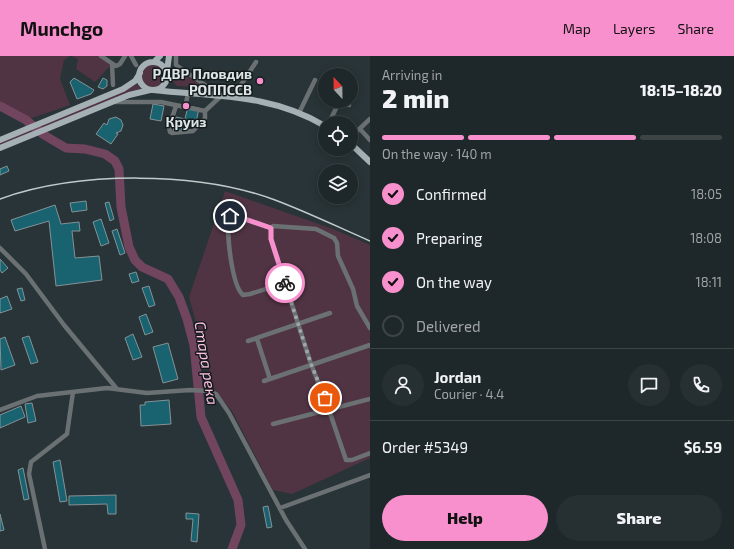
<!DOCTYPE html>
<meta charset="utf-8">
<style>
:root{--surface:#1e2729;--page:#262f31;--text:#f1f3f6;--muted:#a1a5a8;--line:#3c4446;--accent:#f790cd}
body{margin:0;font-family:"Exo 2",sans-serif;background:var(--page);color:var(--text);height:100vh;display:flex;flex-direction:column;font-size:15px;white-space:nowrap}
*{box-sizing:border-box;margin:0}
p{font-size:13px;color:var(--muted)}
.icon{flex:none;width:22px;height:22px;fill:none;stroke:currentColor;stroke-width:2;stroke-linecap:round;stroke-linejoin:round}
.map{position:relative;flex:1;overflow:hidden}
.side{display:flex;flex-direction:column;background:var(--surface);width:364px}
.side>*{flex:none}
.needle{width:26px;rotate:338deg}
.buttons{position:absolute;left:318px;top:12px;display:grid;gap:8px}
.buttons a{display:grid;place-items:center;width:40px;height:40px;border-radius:50%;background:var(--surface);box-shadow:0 2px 10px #0003,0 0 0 1px var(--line);font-size:20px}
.pin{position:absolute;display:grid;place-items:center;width:34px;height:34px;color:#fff;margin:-17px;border:2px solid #fff;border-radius:50%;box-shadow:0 1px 4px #0007}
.courier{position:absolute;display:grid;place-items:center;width:40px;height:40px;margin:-20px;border:3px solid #f790cd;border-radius:50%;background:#fff;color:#222;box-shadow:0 1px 5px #0007}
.head em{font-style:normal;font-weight:800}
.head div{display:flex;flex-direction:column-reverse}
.head{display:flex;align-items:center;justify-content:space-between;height:68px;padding:0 12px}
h1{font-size:26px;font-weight:800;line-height:30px}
.bar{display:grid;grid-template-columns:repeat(4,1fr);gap:6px 4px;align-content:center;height:48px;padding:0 12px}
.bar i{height:5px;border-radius:3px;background:var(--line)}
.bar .on{background:var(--accent)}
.bar p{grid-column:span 4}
.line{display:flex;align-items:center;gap:10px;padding:0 12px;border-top:1px solid var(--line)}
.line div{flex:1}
.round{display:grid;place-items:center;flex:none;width:42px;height:42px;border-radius:21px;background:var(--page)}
ol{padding:0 12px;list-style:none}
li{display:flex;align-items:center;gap:12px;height:44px}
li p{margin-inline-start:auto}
li .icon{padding:4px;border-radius:50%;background:var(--accent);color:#111;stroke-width:4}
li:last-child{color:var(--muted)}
li i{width:22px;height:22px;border:2px solid var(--line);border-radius:50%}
.button{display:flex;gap:8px;margin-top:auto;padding:8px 12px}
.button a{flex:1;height:46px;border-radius:24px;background:var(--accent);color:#111;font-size:16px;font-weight:800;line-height:46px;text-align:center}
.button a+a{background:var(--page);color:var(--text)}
header{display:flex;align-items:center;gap:24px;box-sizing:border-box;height:56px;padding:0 20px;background:var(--accent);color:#111}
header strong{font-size:19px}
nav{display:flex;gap:22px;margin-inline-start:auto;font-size:14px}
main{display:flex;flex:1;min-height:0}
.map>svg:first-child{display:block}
.green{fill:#503444}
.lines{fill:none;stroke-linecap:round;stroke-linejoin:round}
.river{stroke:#72455f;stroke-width:9}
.building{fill:#196270;stroke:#849295}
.minor{stroke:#6b7173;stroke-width:4.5}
.major{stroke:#a4b0b3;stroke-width:6}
.rail{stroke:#c1cacb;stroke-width:1.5}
.done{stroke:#9ea7a9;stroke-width:4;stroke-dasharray:0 7.2}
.route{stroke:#f790cd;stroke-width:5}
.poi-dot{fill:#f790cd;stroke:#151b1c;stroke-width:1.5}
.labels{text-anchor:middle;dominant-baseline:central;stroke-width:3;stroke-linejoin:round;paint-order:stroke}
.poi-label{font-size:14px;font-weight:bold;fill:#dde5e6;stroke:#151b1c;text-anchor:end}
.water-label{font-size:15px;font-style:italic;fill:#ffc2e4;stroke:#151b1c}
</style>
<header>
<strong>Munchgo</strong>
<nav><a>Map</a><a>Layers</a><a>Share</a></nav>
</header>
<main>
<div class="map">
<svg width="370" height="493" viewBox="0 0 370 493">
<rect width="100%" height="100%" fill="#283437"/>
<path class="green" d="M0 0H70L64 4 60 23 70 49 26 64 0 50Z
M72 0H101L112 8 95 26 76 13 78 3Z
M142 20a11 11 0 1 1 22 0a11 11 0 1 1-22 0Z
M174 13 205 31 177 30 170 22Z
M137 28 141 33 131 35 0 90V87L130 32Z
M225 135 333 173 370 189V402L292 438 273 434 232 355 215 335 189 241Z"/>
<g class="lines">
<path class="river" d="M0 50 26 64 44 79 66 92 85 93 105 98 115 105 119 113 121 151 129 191 135 204 142 211 168 223 179 241 187 263 194 289 201 361 238 444 241 469 232 493"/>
</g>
<path class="building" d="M74 22 94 34 91 38 77 43 70 26Z
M103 22 107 24V30L103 33 98 31Z
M153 48 164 50 161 65 150 63Z
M188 50 199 52 196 67 193 66 192 69 188 68 187 73 182 72 181 77 173 75 176 61 185 63Z
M116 61 121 64 123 69 121 75 116 77 118 78 111 88 96 78 104 67 107 69 109 63Z
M7 110 9 115 0 119V113Z
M86 145 87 154 72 156 70 147Z
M109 146 114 163 110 165 105 147Z
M55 149 61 168 79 166 80 175H72L75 202 99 200 102 224 56 230 49 165 15 175 11 164Z
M101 163 109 187 101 190 93 166Z
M117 173 125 197 120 199 112 175Z
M0 203 8 212 2 217 0 214Z
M136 216 139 225 132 227 129 218Z
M149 230 155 249 149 251 142 232Z
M22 232 25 244 21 245 17 233Z
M7 240 12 253 0 257V243Z
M146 258 153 276 145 279 139 261Z
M133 278 142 301 133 304 125 282Z
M29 280 38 306 31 308 22 282Z
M5 281 15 309 1 314 0 283Z
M168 287 178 323 163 327 153 291Z
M169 344 171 368 141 370 140 349H145V346Z
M32 347 36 365 28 367 25 348Z
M21 350 25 361 0 372V359Z
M60 404 67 445 60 446 53 406Z
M23 412 29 443 24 444 18 414Z
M116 439V458H108L107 448 69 449V440Z
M268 450 272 471 267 472 263 451Z
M186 457 199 458 197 486 191 485 193 463H186Z
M0 458 4 474 0 475Z"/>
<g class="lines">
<path class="minor" d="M101 0 116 10 120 8 125 0
M131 0 136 9
M176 0V9L221 40 205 55 185 51 188 38
M112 8 113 29
M233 41 256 6
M115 46H161L185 51
M176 50 169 71 170 76 172 77 193 75 205 62V55
M299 57 315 24
M329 67 339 46 349 49
M360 73 370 84
M351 81 370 63
M271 172 236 160H230C225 173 232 230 243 239L250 238 285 227
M0 192 26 218 64 269 117 333
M370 272 357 250 353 233 338 200 337 187 334 182 316 173 273 170 271 172V183L311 308 329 354 346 404H352L370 397
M257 283 270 323
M248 285 330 257
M264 325 370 289
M0 354 37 340 107 332 147 337 190 334 209 335 216 338 229 357 286 464 305 493
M273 368 370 343
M280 452 370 419
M45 493 29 418 31 406 67 378 73 336"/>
<path class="major" d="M154 6 160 0
M139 20a14 14 0 1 1 28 0a14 14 0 1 1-28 0Z
M167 15 169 0
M153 34C214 41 270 37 325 70
M0 84 123 33 135 25 140 17
M351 88 370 106
M0 92 129 39 150 34"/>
<path class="rail" d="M0 143C78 115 198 115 275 144 307 156 338 171 370 185"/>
</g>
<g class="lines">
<path class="done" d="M285 227 311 308 325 342"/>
<path class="route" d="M230 160H236L271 172V183L285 227"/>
</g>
<g class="poi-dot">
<circle cx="260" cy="25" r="4"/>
<circle cx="186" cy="50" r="4"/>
</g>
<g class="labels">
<g class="poi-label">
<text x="252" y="17">РДВР Пловдив<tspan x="252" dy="16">РОППССВ</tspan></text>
<text x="186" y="65" text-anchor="middle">Круиз</text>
</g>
<g class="water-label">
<text transform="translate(207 307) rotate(81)">Стара река</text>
</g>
</g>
</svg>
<div class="buttons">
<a><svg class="needle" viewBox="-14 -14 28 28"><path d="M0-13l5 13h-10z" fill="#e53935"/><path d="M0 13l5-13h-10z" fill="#a1a5a8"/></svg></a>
<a><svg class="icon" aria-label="locate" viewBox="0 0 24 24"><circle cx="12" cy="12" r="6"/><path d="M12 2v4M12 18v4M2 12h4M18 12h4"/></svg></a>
<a><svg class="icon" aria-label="layers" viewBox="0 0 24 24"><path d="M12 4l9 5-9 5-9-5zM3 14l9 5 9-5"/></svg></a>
</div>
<div class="pin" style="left:325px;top:342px;background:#ea580c"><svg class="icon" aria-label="bag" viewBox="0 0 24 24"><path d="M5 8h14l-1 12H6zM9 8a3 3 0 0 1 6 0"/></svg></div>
<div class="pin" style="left:230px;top:160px;background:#1f2937"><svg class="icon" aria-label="home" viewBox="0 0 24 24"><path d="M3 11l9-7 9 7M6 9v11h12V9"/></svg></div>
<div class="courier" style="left:285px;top:227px"><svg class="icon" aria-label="bike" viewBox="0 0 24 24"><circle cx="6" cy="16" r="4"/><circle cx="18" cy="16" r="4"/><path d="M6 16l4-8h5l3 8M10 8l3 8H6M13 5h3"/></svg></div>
</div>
<section class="side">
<div class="head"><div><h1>2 min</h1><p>Arriving in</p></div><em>18:15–18:20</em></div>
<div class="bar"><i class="on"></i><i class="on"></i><i class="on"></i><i></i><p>On the way · 140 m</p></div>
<ol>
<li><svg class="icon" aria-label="check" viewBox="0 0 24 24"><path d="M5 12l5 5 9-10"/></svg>Confirmed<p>18:05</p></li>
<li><svg class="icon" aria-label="check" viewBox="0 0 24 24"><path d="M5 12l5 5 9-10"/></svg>Preparing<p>18:08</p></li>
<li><svg class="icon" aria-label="check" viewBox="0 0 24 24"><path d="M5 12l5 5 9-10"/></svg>On the way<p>18:11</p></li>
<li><i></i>Delivered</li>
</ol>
<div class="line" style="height:72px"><a class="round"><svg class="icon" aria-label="person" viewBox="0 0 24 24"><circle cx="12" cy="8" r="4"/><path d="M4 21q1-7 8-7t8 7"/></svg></a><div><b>Jordan</b><p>Courier · 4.4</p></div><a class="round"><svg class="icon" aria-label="chat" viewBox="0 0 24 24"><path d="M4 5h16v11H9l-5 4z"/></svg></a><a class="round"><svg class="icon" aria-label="phone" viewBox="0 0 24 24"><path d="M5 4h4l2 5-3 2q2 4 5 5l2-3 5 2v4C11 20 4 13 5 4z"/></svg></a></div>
<div class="line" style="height:52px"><div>Order #5349</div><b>$6.59</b></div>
<div class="button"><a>Help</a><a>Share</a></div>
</section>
</main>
